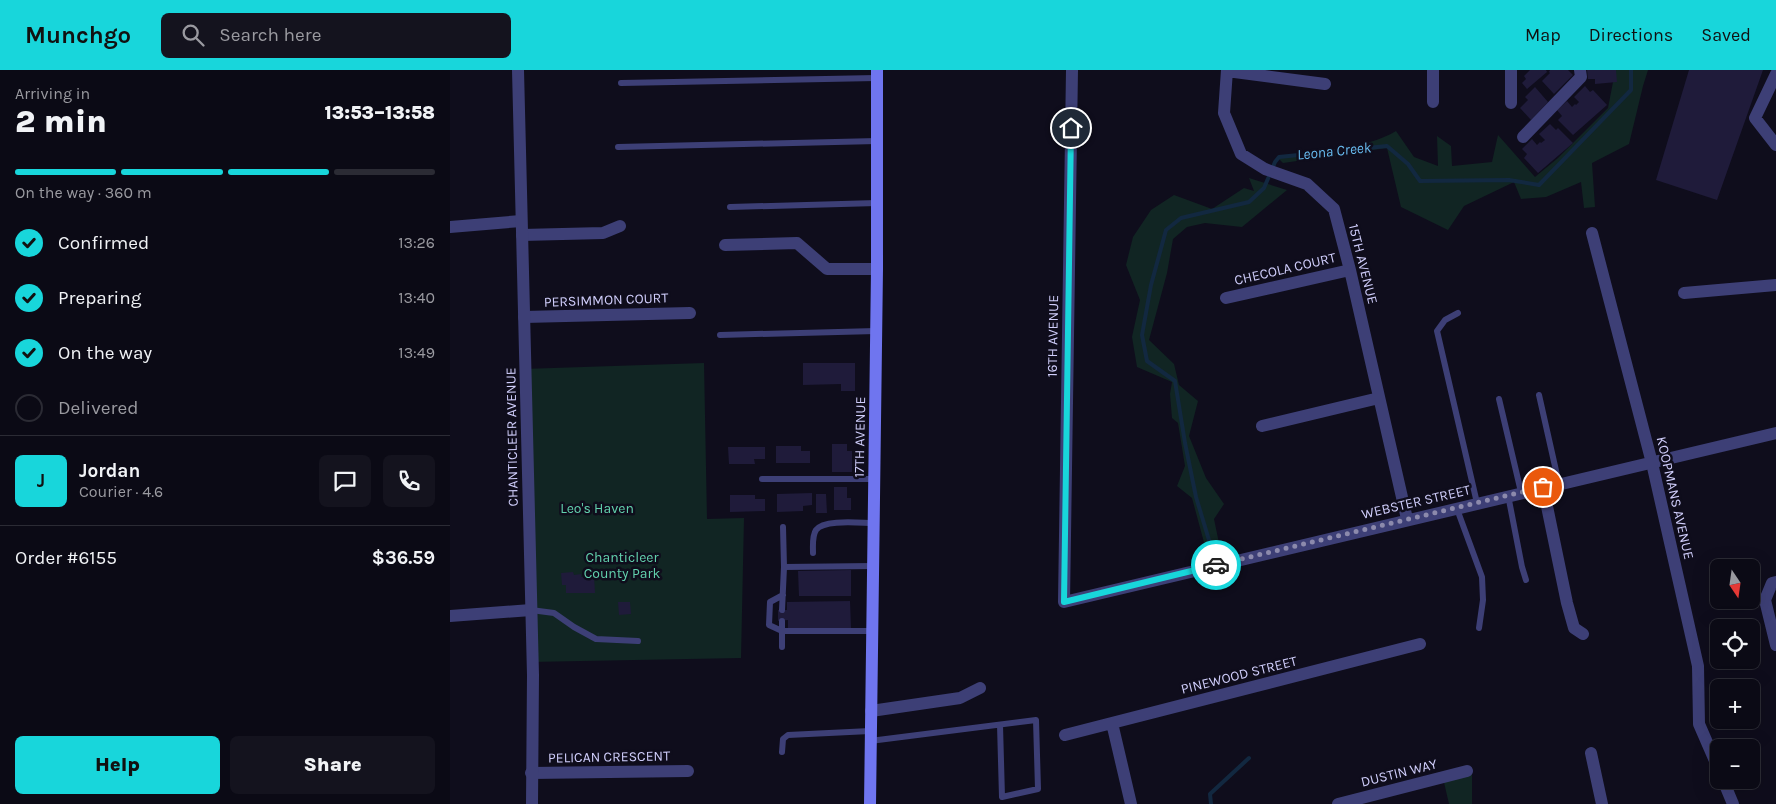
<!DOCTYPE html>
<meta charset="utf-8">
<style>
:root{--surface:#0b0a15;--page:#14131e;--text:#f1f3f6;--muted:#9a9aa0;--line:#2b2b34;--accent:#18d6db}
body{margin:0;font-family:Karla,sans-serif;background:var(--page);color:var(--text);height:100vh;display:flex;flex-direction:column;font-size:19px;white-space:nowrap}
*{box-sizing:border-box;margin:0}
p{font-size:16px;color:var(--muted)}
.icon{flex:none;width:28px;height:28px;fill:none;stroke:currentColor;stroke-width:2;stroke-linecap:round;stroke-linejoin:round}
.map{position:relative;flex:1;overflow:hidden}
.side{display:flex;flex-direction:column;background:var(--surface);width:450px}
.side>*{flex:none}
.needle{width:32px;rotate:167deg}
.controls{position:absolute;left:1260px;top:489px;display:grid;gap:10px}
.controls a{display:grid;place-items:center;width:50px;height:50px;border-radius:8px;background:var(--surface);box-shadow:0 5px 20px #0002,0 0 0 1px var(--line);font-size:25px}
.pin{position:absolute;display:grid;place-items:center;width:42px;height:42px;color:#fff;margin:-21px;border:2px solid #fff;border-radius:50%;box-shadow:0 1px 5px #0007}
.courier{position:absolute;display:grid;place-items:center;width:50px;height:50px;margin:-25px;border:4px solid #18d6db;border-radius:50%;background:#fff;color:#222;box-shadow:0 1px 6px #0007}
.summary em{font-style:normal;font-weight:800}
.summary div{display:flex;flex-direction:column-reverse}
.summary{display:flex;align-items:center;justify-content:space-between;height:85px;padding:0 15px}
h1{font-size:32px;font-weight:800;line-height:38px}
.bar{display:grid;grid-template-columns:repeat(4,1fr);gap:8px 5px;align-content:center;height:60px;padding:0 15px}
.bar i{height:6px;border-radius:4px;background:var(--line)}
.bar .on{background:var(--accent)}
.bar p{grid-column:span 4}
.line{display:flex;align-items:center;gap:12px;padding:0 15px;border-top:1px solid var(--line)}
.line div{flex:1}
.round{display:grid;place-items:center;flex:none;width:52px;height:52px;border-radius:8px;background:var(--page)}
ol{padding:0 15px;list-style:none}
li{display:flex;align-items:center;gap:15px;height:55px}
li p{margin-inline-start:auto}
li .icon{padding:5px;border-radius:50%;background:var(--accent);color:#111;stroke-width:4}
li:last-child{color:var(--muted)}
li i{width:28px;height:28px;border:2px solid var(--line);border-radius:50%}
.button{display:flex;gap:10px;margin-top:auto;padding:10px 15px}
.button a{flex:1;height:58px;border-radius:8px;background:var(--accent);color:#111;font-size:20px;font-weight:800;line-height:58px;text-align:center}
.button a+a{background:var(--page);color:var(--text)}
header{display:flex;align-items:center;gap:30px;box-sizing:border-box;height:70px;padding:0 25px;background:var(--accent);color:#111}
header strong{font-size:24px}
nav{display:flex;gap:28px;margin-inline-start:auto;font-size:18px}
.search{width:350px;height:45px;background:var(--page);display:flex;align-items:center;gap:12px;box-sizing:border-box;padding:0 18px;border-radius:8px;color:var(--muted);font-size:19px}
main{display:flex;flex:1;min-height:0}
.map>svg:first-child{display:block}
.green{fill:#112523}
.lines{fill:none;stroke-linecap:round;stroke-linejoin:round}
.stream{stroke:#122840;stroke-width:4}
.building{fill:#1f1b3a}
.service{stroke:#3d3f76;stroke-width:6}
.minor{stroke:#3d3f76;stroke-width:12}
.tertiary{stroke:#3d3f76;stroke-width:12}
.secondary{stroke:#6f75ef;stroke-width:12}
.done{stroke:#8c8aac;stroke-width:5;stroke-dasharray:0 9}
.route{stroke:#18d6db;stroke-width:6}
.labels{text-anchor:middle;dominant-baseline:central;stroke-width:5;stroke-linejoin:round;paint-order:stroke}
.street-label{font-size:14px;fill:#cfcdfa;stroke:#0f0d1c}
.park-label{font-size:14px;fill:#62d1ad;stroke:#0f0d1c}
.water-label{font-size:15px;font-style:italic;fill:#67baee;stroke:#0f0d1c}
</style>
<header>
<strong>Munchgo</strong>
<div class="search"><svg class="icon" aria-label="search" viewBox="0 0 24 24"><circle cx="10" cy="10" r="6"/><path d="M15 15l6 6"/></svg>Search here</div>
<nav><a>Map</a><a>Directions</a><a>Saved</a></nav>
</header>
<main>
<section class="side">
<div class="summary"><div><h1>2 min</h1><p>Arriving in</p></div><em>13:53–13:58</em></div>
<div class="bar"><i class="on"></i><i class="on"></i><i class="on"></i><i></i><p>On the way · 360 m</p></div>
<ol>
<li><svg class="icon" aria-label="check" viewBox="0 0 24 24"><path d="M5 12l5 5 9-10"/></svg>Confirmed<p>13:26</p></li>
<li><svg class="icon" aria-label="check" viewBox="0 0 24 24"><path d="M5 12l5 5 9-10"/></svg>Preparing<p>13:40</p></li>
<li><svg class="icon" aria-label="check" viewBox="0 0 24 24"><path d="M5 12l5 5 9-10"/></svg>On the way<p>13:49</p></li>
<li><i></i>Delivered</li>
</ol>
<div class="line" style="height:90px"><b class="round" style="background:var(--accent);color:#111">J</b><div><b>Jordan</b><p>Courier · 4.6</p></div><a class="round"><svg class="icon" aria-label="chat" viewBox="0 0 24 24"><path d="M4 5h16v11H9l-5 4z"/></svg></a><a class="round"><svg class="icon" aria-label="phone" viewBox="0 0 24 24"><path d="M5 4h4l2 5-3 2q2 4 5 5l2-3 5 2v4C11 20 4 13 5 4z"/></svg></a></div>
<div class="line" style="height:65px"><div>Order #6155</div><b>$36.59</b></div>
<div class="button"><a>Help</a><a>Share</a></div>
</section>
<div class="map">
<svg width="1326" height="734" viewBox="0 0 1326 734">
<rect width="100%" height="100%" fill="#0f0d1c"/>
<path class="green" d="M1163 0H1198L1193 16 1179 74 1142 93 1145 137 1134 138 1131 112 1096 127 1071 129 1064 112 1014 136 998 160 951 137 937 78 833 93 827 87C862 82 917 79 946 61L964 87 988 96 987 66 1001 76 1002 96 1042 92 1048 65 1085 107 1108 88 1158 38 1163 12Z
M799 108 837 120 792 157 755 153 737 157 723 169 717 203 699 270 724 294 729 315 748 331 739 366 756 408 774 434 764 449 769 473 774 488 759 491 742 428 727 416 735 396 728 353 722 348 720 324 722 312 687 297 682 267 690 230 676 195 683 167 701 140 724 125 762 139 794 118 804 121Z
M254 293 257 449 294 448 291 588 79 592 73 299Z
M1022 701V734H999L993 708Z"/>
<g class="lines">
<path class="stream" d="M765 490 746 427 735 373 725 311 697 291 692 265 701 215 716 160 731 148 799 132 814 118 825 92 829 87 937 76 958 94 970 111 1059 110 1089 115 1181 20V0
M761 734 760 724 799 688"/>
</g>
<path class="building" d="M1080 0H1096L1097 2 1077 19 1072 13 1076 9 1074 6Z
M1100 0H1118L1123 5 1104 24 1092 11 1100 3 1099 2Z
M1137 0H1166L1167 12 1145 14V9H1138Z
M1239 0H1313L1267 130 1206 110Z
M1135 16 1140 22 1143 20 1157 35 1123 65 1108 50 1112 46 1107 40 1117 31 1122 37 1125 34 1126 35 1129 32 1124 27Z
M1085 17 1098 32 1081 50 1070 38 1078 30 1075 27Z
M1100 54 1106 60 1108 58 1123 73 1088 103 1074 88 1077 84 1072 79 1082 69 1087 75 1090 72 1091 73 1095 70 1089 64Z
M353 293H405V321H391V314L353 315Z
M382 374H397V381H402V402H382Z
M326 376H351V381H360V393H326Z
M278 377H315V389H304L305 394H279Z
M384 417H397V428H401V440H384Z
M362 423V435L353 436V441L327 442V424Z
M366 424H376L377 443H366Z
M280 425H305V429H315V441L280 442Z
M401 500V526H349L348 501Z
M123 502 124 505 131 504V507L144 506 145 523H116V515H112L111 503Z
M400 531 401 558 338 559V550L328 551V540H337V532Z
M168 532H180L181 544 169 545Z"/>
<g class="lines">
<path class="service" d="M171 13 426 8
M168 77 427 71
M280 137 427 133
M1008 243 995 250 987 261 1027 433
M270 265 426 261
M1089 325 1109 414
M1049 329 1071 422
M312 409H424
M1058 425 1072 497 1076 510
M1007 439 1032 507 1033 530 1029 558
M333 457 334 497 423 496
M363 483C363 475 362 466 366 460 374 449 410 453 423 453
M333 525 320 532 319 555 332 561H422
M81 540 104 543 124 557 146 569 188 571
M332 540 334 497
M332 551V577
M420 671 586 650 588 719 552 727 550 655
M332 682 333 669 338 665 420 661"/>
<path class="minor" d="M622 0 614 532 1326 363
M777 0 774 43 791 84 815 99 857 114 884 139 900 200 957 449
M1061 0V33
M777 1 875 14
M1326 4 1305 48 1326 75
M983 32V0
M1073 67 1131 7 1130 0
M0 157 71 151
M1142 163 1202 393 1248 596 1249 654 1269 700
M72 165 153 163 170 156
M275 175 347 173 377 199H427
M1234 223 1326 215
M776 228 900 200
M74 247 240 243
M812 356 929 328
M1093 417 1117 533 1124 558 1133 564
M1326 512 1322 513 1315 530 1326 575
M0 546 81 540
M421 641 510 628 530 618
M662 653 681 734
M615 665 970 574
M1141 683 1152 734
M81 703 238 701
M1273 710 1283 734
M888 734 1017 701"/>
<path class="tertiary" d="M68 0 83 605 82 734"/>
<path class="secondary" d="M420 734 427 199V0"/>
</g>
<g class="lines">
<path class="done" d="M766 495 1093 417"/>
<path class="route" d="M621 58 614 532 766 495"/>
</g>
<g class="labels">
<g class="street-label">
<text transform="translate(913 194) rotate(76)">15TH AVENUE</text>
<text transform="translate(835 199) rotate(-13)">CHECOLA COURT</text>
<text transform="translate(156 230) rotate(-2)">PERSIMMON COURT</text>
<text transform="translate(603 266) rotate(-89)">16TH AVENUE</text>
<text transform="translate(62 367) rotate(-91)">CHANTICLEER AVENUE</text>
<text transform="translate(410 367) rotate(-89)">17TH AVENUE</text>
<text transform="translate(1225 428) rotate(77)">KOOPMANS AVENUE</text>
<text transform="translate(966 432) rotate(-13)">WEBSTER STREET</text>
<text transform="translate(789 605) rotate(-14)">PINEWOOD STREET</text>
<text transform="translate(159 687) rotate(-1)">PELICAN CRESCENT</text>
<text transform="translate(949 703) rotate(-14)">DUSTIN WAY</text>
</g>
<g class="park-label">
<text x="147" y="438">Leo's Haven</text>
<text x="172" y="487">Chanticleer<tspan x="172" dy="16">County Park</tspan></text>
</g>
<g class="water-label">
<text transform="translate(884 81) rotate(-6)">Leona Creek</text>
</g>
</g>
</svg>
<div class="controls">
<a><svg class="needle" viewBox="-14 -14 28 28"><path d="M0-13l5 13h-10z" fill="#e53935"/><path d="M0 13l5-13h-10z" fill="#9a9aa0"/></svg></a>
<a><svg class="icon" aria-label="locate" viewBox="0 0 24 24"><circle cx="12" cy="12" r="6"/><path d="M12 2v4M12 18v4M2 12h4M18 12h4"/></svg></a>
<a>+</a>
<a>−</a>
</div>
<div class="pin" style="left:1093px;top:417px;background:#ea580c"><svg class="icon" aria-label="bag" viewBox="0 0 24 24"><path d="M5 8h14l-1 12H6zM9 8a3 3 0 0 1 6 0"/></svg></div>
<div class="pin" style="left:621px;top:58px;background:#1f2937"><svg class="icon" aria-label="home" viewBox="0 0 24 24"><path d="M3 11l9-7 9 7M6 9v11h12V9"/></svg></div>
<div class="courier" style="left:766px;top:495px"><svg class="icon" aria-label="car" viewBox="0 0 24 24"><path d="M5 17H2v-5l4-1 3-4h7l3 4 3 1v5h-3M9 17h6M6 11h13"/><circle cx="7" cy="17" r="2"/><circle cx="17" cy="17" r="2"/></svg></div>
</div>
</main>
